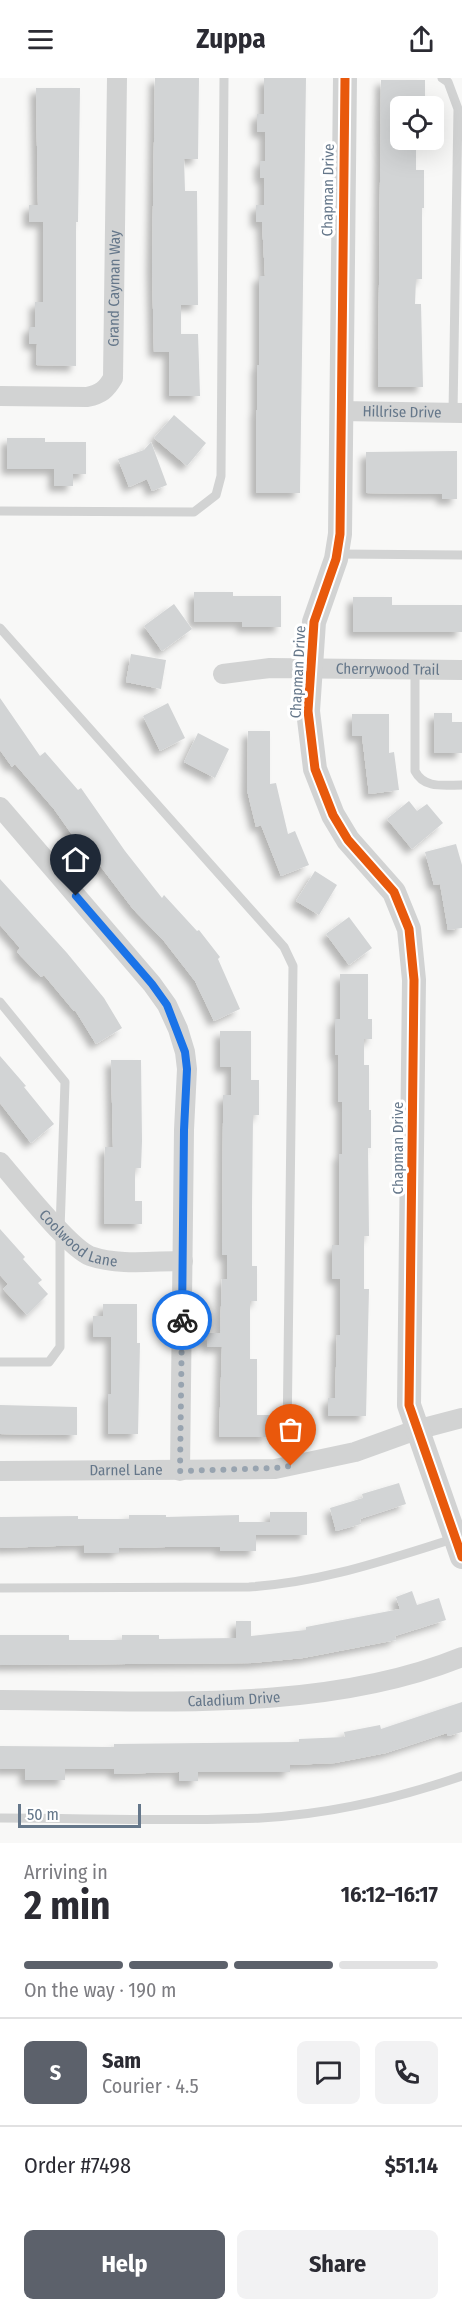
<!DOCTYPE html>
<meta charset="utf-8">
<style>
:root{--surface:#fff;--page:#f2f2f3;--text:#2b2b33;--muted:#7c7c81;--line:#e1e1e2;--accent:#5c616b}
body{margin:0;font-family:"Fira Sans Condensed",sans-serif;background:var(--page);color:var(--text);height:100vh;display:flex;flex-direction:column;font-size:22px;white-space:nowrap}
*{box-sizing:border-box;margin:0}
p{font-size:20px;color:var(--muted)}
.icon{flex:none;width:33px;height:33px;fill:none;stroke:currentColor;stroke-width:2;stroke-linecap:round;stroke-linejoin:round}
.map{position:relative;height:1765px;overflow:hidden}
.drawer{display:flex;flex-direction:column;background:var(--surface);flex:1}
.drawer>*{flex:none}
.fabs{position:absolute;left:390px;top:18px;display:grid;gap:12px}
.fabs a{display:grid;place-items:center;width:54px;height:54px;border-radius:9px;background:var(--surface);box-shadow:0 6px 24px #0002;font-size:30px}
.scale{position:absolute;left:18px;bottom:15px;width:123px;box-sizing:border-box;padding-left:6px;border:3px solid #65778a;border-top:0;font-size:16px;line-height:21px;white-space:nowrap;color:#65778a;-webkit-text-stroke:4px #fff;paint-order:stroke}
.pin{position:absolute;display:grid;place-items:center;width:51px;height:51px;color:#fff;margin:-62px -26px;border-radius:50% 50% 50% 0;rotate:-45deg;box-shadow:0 0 6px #0007}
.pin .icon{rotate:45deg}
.courier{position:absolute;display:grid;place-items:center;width:60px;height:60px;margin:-30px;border:4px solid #1a73e8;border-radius:50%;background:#fff;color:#222;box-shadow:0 2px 8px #0007}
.headline em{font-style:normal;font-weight:700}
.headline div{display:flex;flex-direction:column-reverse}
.headline{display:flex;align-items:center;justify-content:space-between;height:102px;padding:0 24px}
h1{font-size:39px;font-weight:700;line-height:45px}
.bar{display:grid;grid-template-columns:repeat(4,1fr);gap:9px 6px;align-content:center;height:72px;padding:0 24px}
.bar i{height:8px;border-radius:4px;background:var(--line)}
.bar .selected{background:var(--accent)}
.bar p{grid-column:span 4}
.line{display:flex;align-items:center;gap:15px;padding:0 24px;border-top:2px solid var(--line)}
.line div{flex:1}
.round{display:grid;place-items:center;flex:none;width:63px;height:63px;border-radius:9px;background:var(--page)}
.primary-button{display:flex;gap:12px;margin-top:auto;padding:12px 24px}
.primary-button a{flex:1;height:69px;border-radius:9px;background:var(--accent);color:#fff;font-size:24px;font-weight:700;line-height:69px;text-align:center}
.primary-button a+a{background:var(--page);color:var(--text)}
header{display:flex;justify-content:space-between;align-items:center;height:78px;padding:0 24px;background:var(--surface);font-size:27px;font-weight:700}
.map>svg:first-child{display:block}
.building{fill:#d2d4d5;filter:url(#shadow)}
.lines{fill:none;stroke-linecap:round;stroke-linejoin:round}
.service{stroke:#d2d3d3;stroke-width:9}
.minor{stroke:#d2d3d3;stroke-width:20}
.tertiary{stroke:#d2d3d3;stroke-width:24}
.cycleway-casing{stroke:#fff;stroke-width:13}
.cycleway{stroke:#e8590c;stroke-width:9}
.done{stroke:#98a4b0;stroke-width:6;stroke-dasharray:0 10.8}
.route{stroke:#1a73e8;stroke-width:8}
.labels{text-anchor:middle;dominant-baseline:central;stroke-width:6;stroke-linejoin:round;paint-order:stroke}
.street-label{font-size:15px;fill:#65778a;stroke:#fff}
</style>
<header><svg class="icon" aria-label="menu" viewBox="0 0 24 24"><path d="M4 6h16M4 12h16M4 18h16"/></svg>Zuppa<svg class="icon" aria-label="share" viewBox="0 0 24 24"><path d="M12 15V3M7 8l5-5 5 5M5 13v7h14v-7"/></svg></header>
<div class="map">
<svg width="462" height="1765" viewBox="0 0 462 1765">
<defs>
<filter id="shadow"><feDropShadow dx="-5.5" dy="5.5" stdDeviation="3" flood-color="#0004"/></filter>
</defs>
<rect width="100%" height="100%" fill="#f8f8f7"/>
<path class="building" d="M155 0H199L198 81H184L185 113H197L198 227H181V256H198L200 318H169V274H154L152 189Z
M264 0H306L300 415H256V332H257V287H259V198H265L262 144H256V127H264V100H260V83H265V54H257V36H264Z
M381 2H425V28H400V62H416V92H424V130H422V201H416L415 226H421L423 309H378Z
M36 10H80L78 144H76V288L36 287 37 266H29V249H35V224H43V144H29V127H38Z
M174 337 206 365 187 388 154 360Z
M7 360H45V364H86V396H73V408H54V391H7Z
M151 364 167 407 152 413 147 401 129 409 118 381 144 372Z
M457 373V421H442V416L366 415V374Z
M194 514H233V518H281V549H242V544H194Z
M353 519H392V527H462V554H353Z
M174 526 192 551 162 573 144 548Z
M131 576 166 582 161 611 126 604Z
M0 620 40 678 45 674 78 712 81 710 125 773 162 820 164 817 197 853 199 852 220 879 218 881 240 931 214 943 195 903 164 863 133 831 76 756 73 758 54 731 15 686 12 689 0 672Z
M168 625 185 660 160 673 143 638Z
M434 635H452V644H462V675H434Z
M352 636H389V675L394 674 399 712 369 716 362 658H352Z
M248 653H270V706L276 705 288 756 295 753 309 787 281 798 261 747 256 749 247 712Z
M198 655 229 671 215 700 184 684Z
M409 723 417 733 427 726 443 745 412 771 387 741Z
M456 766 462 787V850L448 852 440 806 434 807 425 774Z
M315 793 337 807 319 837 296 823Z
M0 801 67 875 104 920 122 950 96 966 75 932 74 933 44 897 41 899 17 874 20 870 0 847Z
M349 839 372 870 349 887 326 856Z
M340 896H368V941H372V961H364V987H369V1032H371V1070H368L369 1158H364V1211H369L366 1338H328V1320H335L337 1257H340V1201H332V1167H339V1076H342V1024H338V977H335V941H340Z
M220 953H251V1002H259V1037H253L252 1130V1188H257V1223H250V1281H257V1337H269V1359H219L222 1269H207V1255H220L222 1201H227V1177H222L223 1044V1017H231V989H220Z
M0 978 26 1008 24 1009 54 1046 31 1065 0 1025Z
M111 982H141L142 1063 141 1090H135V1123H142V1146H104L105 1069H113Z
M0 1151 25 1179 23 1181 42 1202 38 1205 48 1216 27 1237 3 1211 8 1206 0 1197Z
M103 1226H137V1265H140L138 1356H108V1316H111V1259H93V1238H103Z
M0 1327 77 1329V1357L0 1356Z
M399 1405 406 1426 360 1441 361 1446 336 1453 330 1430 363 1420 362 1416Z
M270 1434H307V1457H256V1473H220V1469H166L119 1470V1475H84V1467L0 1470V1439L78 1438V1441H129V1437H166V1439L239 1437V1444H270Z
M412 1513 417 1527 439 1520 446 1542 395 1558 396 1562 303 1580 252 1585 0 1587V1557H69V1562H122V1557H159V1561L236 1560V1543H251V1558L306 1552V1549L400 1531 396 1519Z
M462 1624V1654L448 1658 447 1655 386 1675 335 1685 290 1687V1694H198V1703H179V1694L114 1696V1691H65V1702H25V1691H0V1668L114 1669V1666L299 1664V1661L345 1659 344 1654 380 1647 381 1651Z"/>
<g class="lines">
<path class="service" d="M442 0 448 4 458 31 453 334
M0 433 194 434 216 417 221 398 224 0
M339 476 462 477
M0 550 284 869 293 888 287 1362 306 1384
M415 592V693C424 711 444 707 462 707
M0 924 65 1004 60 1152V1269L49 1284H0
M0 1510 249 1509C324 1504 385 1482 456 1460
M0 1740C87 1740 174 1744 261 1740 328 1736 399 1720 462 1698"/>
<g class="minor">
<path id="s1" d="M0 318 87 319C101 316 106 312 113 300L117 0"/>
<path id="s2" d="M340 333 462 335"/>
<path id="s3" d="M223 596 270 590 462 592"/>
<path d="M0 729 152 906 167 927 178 951 185 974 187 991 184 1052 180 1393"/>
<path id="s4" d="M0 1084C18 1105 68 1169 90 1178 119 1188 153 1183 183 1183"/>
<path id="s5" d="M0 1393 275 1391 355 1374 416 1352 462 1340"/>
<path id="s6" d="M0 1622C149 1622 322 1636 462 1579"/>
</g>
<path class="tertiary" d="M345 0 340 456 336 481 314 544 308 633 315 691 333 737 348 762 394 814 409 851 414 902 409 1327 462 1479"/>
<defs>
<path id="cycleway" d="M345 0 340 456 336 481 314 544 308 633 315 691 333 737 348 762 394 814 409 851 414 902 409 1327 462 1479"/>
</defs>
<use href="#cycleway" class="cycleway-casing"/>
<use href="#cycleway" class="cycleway"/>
</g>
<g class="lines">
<path class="done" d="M182 1242 180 1393 275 1390 291 1388"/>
<path class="route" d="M76 818 152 906 167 927 185 974 187 991 184 1052 182 1242"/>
</g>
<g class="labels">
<g class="street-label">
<text transform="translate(328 112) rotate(-89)">Chapman Drive</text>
<text stroke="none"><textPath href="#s1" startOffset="210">Grand Cayman Way</textPath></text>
<text stroke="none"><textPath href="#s2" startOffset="62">Hillrise Drive</textPath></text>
<text stroke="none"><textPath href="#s3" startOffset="165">Cherrywood Trail</textPath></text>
<text transform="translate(298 594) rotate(-87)">Chapman Drive</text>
<text transform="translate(398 1070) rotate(-90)">Chapman Drive</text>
<text stroke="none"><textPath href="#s4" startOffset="112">Coolwood Lane</textPath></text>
<text stroke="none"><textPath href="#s5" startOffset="126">Darnel Lane</textPath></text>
<text stroke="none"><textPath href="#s6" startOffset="234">Caladium Drive</textPath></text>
</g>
</g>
</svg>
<div class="fabs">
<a><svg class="icon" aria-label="locate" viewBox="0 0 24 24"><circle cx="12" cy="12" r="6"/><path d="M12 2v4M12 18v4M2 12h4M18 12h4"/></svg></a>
</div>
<div class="scale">50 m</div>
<div class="pin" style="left:291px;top:1388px;background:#ea580c"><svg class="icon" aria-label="bag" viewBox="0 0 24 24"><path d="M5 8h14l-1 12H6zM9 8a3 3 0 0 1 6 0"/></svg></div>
<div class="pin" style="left:76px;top:818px;background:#1f2937"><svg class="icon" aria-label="home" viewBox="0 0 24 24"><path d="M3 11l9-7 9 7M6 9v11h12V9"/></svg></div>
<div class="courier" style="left:182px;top:1242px"><svg class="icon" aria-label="bike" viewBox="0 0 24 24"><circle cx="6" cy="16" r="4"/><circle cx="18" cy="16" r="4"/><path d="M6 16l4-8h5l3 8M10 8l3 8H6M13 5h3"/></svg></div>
</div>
<section class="drawer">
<div class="headline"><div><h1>2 min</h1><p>Arriving in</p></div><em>16:12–16:17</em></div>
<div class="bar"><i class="selected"></i><i class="selected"></i><i class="selected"></i><i></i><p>On the way · 190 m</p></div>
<div class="line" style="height:108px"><b class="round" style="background:var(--accent);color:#fff">S</b><div><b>Sam</b><p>Courier · 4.5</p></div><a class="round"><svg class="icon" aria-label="chat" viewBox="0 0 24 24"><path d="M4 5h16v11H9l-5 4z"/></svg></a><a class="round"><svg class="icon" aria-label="phone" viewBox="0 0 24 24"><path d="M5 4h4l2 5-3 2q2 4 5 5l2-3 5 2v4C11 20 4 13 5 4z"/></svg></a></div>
<div class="line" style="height:78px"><div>Order #7498</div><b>$51.14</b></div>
<div class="primary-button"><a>Help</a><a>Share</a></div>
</section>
